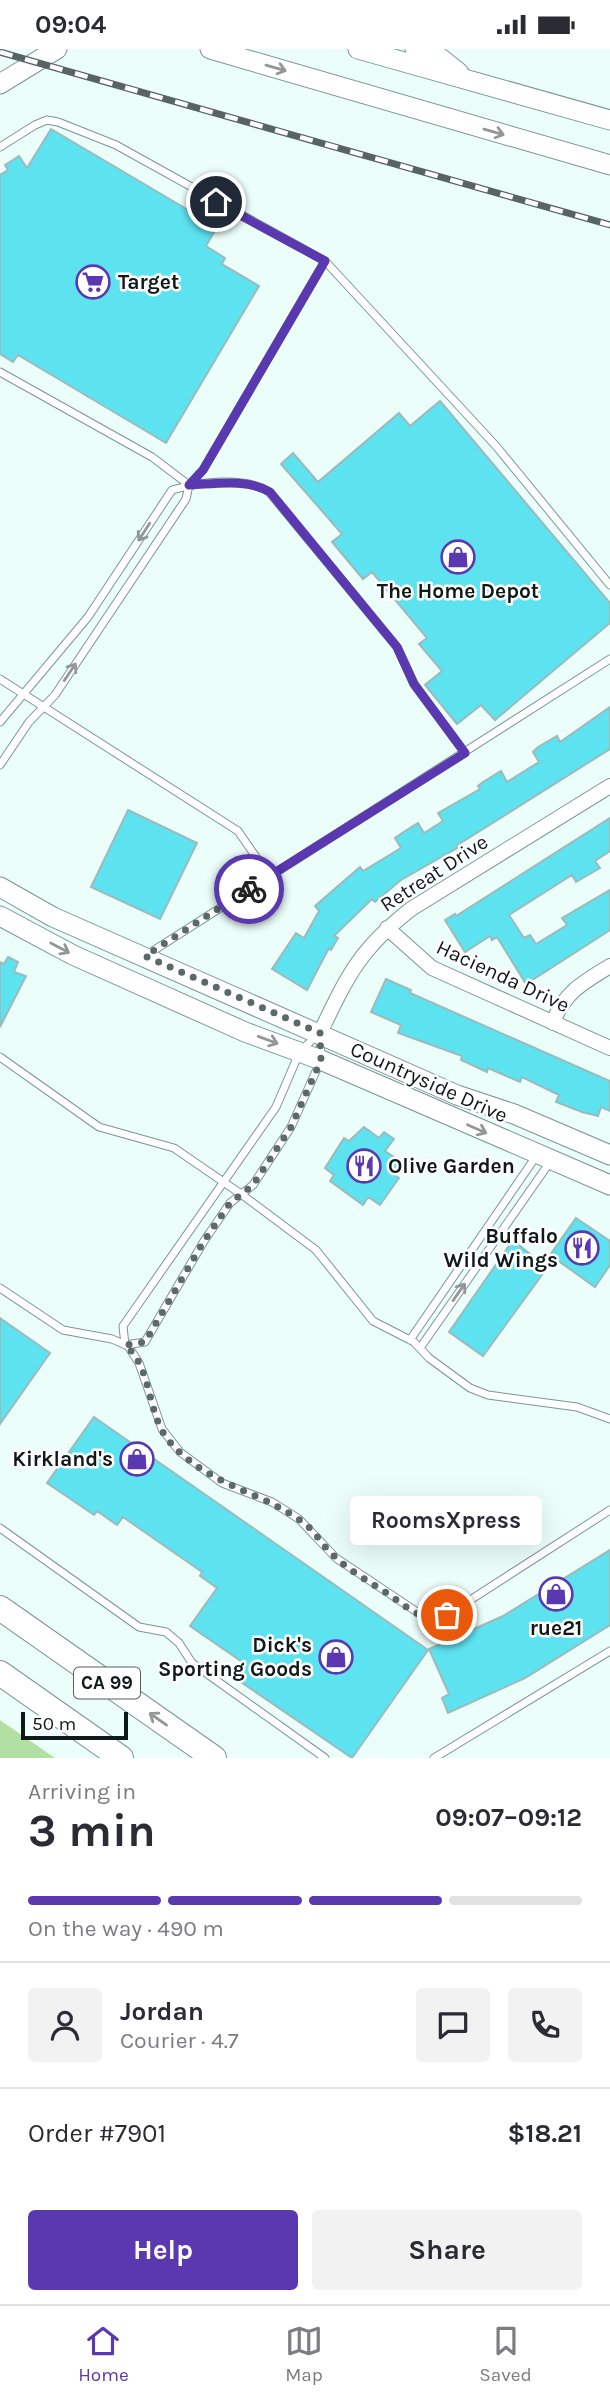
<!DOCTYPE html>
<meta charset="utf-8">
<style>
:root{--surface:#fff;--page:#f2f2f3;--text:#2b2b33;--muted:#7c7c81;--line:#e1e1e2;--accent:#5a38b0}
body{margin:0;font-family:Karla,sans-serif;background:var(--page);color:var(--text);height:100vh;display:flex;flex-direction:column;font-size:26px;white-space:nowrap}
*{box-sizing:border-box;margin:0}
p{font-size:23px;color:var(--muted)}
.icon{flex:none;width:38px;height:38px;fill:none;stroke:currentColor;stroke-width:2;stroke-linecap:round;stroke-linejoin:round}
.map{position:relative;height:1709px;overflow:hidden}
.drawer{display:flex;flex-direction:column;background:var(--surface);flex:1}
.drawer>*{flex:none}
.scale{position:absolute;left:21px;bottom:18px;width:107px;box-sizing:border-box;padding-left:7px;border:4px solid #0f1a18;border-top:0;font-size:19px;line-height:24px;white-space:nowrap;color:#0f1a18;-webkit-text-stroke:5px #fff;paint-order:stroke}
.pin{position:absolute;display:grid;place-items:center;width:60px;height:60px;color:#fff;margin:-30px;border:4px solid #fff;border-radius:50%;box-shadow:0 2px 7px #0007}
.courier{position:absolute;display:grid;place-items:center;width:70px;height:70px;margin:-35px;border:5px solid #5a38b0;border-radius:50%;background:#fff;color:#222;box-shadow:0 2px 9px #0007}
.bubble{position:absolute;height:49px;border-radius:7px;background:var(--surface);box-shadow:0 7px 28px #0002;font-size:23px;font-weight:700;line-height:49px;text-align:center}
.overview em{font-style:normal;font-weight:700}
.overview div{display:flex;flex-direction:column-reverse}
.overview{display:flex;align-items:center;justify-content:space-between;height:119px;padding:0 28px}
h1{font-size:46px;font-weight:700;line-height:52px}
.bar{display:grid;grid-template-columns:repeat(4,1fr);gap:10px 7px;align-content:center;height:84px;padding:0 28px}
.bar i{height:9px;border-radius:5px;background:var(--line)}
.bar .on{background:var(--accent)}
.bar p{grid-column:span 4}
.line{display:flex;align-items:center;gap:18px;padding:0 28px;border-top:2px solid var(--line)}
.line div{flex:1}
.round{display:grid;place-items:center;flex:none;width:74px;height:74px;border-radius:7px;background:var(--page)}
.primary-button{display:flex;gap:14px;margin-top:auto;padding:14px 28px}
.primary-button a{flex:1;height:80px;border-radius:7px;background:var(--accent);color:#fff;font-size:28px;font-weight:700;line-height:80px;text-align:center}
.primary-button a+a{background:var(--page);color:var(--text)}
.status{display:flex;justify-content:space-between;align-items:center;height:49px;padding:0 35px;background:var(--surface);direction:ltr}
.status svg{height:19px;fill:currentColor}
.menu{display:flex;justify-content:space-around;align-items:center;height:98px;border-top:2px solid var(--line);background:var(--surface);font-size:19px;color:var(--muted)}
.menu a{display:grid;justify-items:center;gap:4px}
.menu .on{color:var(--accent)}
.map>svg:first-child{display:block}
.green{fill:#b1e0a2}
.building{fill:#5de3f0;stroke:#9cbabc;stroke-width:2}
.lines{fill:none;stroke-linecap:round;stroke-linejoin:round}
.lane-casing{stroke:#7b9691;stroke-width:9}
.street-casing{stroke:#7b9691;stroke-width:16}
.secondary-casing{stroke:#7b9691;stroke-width:21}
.highway-casing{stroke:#7b9691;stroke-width:26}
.lane{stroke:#fff;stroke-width:7}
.street{stroke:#fff;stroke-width:14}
.secondary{stroke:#fff;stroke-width:19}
.highway{stroke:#fff;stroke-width:24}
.rail-casing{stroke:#576462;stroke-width:7}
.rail{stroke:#fff;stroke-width:4.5;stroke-dasharray:13;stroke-linecap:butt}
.oneway{stroke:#939897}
.done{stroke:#5c6a67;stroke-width:7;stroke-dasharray:0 12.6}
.route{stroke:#5a38b0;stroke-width:9}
.labels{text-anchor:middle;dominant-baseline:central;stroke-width:5;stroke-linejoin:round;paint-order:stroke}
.shield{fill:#fff;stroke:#575f5d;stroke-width:2}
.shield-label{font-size:19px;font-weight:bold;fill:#0f1a18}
.poi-label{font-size:21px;font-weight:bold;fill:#0f1a18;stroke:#fff;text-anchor:end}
.street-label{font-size:21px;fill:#0f1a18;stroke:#fff}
</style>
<div class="status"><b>09:04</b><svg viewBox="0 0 49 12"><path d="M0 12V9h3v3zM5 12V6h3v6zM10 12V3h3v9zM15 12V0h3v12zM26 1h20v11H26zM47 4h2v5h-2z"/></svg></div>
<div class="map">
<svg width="610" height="1709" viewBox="0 0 610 1709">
<rect width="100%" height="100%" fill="#ecfefa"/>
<path class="green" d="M0 1671 55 1709H0Z"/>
<path class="building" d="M51 80 217 178 206 197 225 209 222 215 259 237 166 394 18 306 13 313 0 305V126L8 121 5 116 19 107 27 119Z
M440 352 610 554V574L495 671 481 656 457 675 425 636 442 622 419 595 427 589 372 523 363 530 332 493 342 485 281 415 293 404 318 433 399 364 410 377Z
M610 658V700L456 797 457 799 401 831 375 853 372 850 334 887 338 889 331 901 329 899 307 941 272 920 296 884 304 889 319 862 315 857 360 818 363 822 401 799 395 789 402 784 418 774 424 784 443 772 438 764 480 740 478 737 483 733 501 722 507 733 539 713 533 703 538 698 557 687 560 693Z
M128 761 197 794 160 870 91 838Z
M610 769V802L595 812 600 819 576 833 572 826 509 866 524 889 530 886 536 895 567 876 562 869 610 841V881L526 935 497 888 492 891 490 887 465 903 445 871 455 865 456 867Z
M8 908 18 913 14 923 26 927 0 978V913L4 915Z
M386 930 411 941 410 944 610 1032V1062L601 1058 598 1067 582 1063 556 1053 559 1046 522 1028 520 1033 488 1019 487 1023 461 1011 462 1007 398 984 401 976 371 963Z
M364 1078 379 1089 384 1083 394 1090 385 1102 403 1114 395 1126 399 1129 380 1156 368 1148 363 1156 330 1132 334 1126 325 1119 344 1089 349 1092Z
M576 1169 610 1192V1216L595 1238 550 1206Z
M513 1191 547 1219 483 1307 449 1283Z
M0 1269 50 1304 0 1375Z
M94 1368 428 1601 352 1709 235 1629 245 1615 190 1577 217 1539 200 1527 202 1523 123 1468 117 1476 97 1462 94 1466 47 1434Z
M610 1501V1576L525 1629 448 1664 442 1649 449 1645 429 1600 503 1567Z"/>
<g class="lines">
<defs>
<path id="lane" d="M0 98 35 76 47 71 58 73 116 96 325 212 496 397 610 536
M0 323 152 408 189 436
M0 630 238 782 269 827
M0 673 88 568 172 441C199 433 245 427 269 443L397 598 414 635 465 704
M0 716 29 673 55 646 186 450 189 436 203 421 325 212
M145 907 610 610
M320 984 321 1011 291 1078 253 1136 230 1154 204 1192 145 1293 125 1296 123 1277 276 1058 300 1002Z
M0 1008 99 1078 174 1099 241 1145 316 1201 373 1272 414 1293 429 1309 470 1339 488 1346 577 1358 610 1370
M0 1239 63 1281 112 1290 128 1297 139 1314 162 1380 180 1403 222 1434 272 1453 299 1470 336 1509 423 1567 433 1569 447 1566 610 1461
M410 1291 537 1106
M420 1299 550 1113
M0 1479 139 1578 166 1583 179 1594 192 1614 325 1709
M434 1709 610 1602"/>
<path id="street" d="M387 879 432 919 610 999
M553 974C563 944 584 933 610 917
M320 984C348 926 359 901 411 860L610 737"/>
<path id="secondary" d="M210 0 610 116
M358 0 610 71
M415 0 439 8 459 24
M0 35 57 0
M0 838 53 868 457 1046 514 1065 610 1106
M0 867 73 906 245 983 321 1011 610 1136"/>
<path id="highway" d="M0 1559 214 1709
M0 1624 121 1709"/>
</defs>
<use href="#lane" class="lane-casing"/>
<use href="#street" class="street-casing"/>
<use href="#secondary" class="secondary-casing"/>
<use href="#highway" class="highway-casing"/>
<use href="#lane" class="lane"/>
<use href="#street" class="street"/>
<use href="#secondary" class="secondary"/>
<use href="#highway" class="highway"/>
<defs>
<path id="rail" d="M0 3 610 176"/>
</defs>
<use href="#rail" class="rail-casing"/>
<use href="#rail" class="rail"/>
</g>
<defs><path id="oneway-shaft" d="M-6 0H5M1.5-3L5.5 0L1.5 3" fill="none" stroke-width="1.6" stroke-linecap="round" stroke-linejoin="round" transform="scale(1.75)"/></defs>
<g class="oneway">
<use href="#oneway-shaft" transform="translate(276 19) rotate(16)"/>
<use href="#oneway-shaft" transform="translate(494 83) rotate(16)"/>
<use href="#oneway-shaft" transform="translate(144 483) rotate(123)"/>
<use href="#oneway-shaft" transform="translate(70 623) rotate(-56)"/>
<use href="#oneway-shaft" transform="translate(60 899) rotate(28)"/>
<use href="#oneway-shaft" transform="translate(268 991) rotate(20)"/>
<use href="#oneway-shaft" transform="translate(477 1080) rotate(24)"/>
<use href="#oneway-shaft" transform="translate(459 1243) rotate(-55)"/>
<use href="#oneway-shaft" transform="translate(158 1670) rotate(-145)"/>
</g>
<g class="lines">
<path class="done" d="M249 840 145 907 320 984 321 1011 291 1078 253 1136 230 1154 204 1192 145 1293 125 1296C153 1319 146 1364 169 1392 207 1436 255 1440 300 1471 314 1480 321 1495 333 1506 350 1523 374 1535 394 1549 410 1561 426 1574 447 1566"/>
<path class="route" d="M216 153 325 212 203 421 189 436C214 435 247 429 270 443L397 598 414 635 465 704 249 840"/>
</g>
<defs>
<symbol id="supermarket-ring" viewBox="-11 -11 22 22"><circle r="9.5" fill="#fff" stroke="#5a38b0" stroke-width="1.5"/><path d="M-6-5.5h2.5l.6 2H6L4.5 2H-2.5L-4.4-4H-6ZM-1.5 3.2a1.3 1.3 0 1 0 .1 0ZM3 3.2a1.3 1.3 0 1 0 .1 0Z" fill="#5a38b0"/></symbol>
<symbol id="shop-ring" viewBox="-11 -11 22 22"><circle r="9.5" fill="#fff" stroke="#5a38b0" stroke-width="1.5"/><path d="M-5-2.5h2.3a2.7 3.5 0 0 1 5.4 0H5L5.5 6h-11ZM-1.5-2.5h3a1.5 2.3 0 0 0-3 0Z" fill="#5a38b0"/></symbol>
<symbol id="restaurant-ring" viewBox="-11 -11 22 22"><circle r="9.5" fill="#fff" stroke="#5a38b0" stroke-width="1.5"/><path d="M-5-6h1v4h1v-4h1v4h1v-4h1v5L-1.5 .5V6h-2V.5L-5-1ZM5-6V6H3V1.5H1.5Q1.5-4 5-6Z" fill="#5a38b0"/></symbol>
</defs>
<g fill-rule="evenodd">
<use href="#supermarket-ring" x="74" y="214" width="38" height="38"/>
<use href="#shop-ring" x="439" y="489" width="38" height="38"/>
<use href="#restaurant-ring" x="345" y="1098" width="38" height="38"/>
<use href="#restaurant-ring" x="563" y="1180" width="38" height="38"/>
<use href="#shop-ring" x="118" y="1391" width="38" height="38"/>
<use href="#shop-ring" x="537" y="1526" width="38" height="38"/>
<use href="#shop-ring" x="317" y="1589" width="38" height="38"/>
</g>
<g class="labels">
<rect class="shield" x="74" y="1618.5" width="66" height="31" rx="5"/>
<g class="shield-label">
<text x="107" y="1634">CA 99</text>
</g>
<g class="poi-label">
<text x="118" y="233" text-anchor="start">Target</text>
<text x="458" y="542" text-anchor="middle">The Home Depot</text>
<text x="388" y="1117" text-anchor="start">Olive Garden</text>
<text x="558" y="1187">Buffalo<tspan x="558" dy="24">Wild Wings</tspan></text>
<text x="113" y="1410">Kirkland's</text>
<text x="556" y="1579" text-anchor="middle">rue21</text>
<text x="312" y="1596">Dick's<tspan x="312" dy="24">Sporting Goods</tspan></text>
</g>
<g class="street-label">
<text transform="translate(434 824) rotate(-33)">Retreat Drive</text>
<text transform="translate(503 927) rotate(25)">Hacienda Drive</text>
<text transform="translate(429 1033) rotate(24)">Countryside Drive</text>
</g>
</g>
</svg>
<div class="scale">50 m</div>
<div class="pin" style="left:447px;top:1566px;background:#ea580c"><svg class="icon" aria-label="bag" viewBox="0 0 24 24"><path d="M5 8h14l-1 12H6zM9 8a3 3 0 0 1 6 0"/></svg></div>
<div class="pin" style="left:216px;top:153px;background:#1f2937"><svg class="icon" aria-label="home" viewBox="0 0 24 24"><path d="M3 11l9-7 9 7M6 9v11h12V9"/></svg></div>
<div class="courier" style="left:249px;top:840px"><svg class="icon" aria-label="bike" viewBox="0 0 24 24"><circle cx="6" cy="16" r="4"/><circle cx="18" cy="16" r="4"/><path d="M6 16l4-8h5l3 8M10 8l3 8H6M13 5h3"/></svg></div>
<div class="bubble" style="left:350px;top:1447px;width:192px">RoomsXpress</div>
</div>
<section class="drawer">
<div class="overview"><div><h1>3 min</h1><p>Arriving in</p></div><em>09:07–09:12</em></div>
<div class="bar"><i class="on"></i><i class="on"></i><i class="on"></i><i></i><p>On the way · 490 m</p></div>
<div class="line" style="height:126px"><a class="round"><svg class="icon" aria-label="person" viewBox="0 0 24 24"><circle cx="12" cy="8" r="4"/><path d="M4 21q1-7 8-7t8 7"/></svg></a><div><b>Jordan</b><p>Courier · 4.7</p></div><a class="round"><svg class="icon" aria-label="chat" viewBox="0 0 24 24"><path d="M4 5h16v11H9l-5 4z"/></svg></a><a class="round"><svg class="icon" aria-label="phone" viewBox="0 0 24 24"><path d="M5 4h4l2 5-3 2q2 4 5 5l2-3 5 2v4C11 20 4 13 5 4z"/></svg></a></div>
<div class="line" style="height:91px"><div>Order #7901</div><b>$18.21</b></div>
<div class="primary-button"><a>Help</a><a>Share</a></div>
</section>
<nav class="menu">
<a class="on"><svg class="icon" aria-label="home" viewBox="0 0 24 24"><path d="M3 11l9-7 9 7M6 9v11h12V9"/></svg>Home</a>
<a><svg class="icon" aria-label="map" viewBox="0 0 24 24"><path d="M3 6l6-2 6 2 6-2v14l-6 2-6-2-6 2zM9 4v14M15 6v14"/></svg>Map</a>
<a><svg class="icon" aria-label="saved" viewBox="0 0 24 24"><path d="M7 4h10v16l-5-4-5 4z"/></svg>Saved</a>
</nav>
